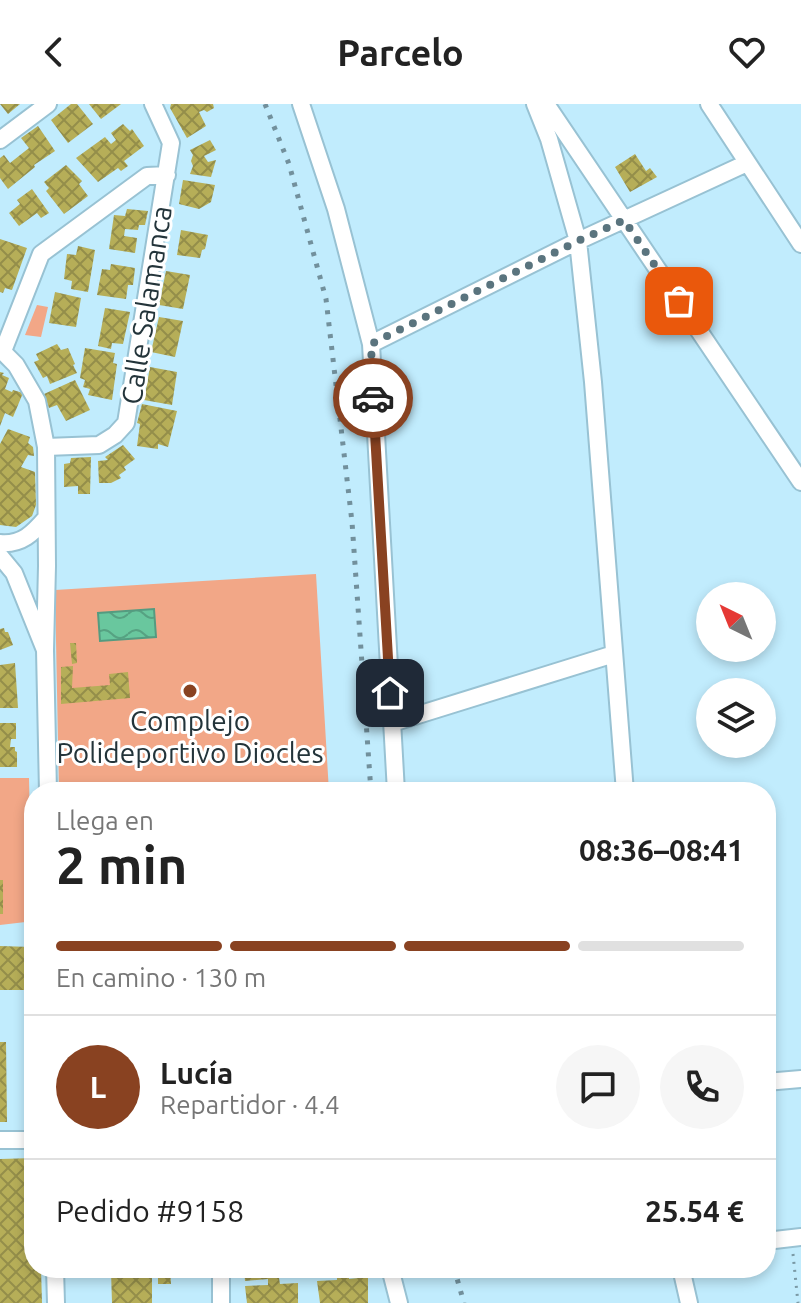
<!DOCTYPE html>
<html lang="es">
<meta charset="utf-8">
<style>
:root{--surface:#fff;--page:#f6f6f6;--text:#222;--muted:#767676;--line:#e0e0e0;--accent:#894221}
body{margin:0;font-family:Ubuntu,sans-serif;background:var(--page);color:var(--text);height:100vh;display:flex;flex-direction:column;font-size:30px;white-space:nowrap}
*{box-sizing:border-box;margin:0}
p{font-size:26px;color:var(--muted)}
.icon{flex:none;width:44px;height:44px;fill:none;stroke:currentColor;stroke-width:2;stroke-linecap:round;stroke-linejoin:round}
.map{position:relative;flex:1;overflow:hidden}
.panel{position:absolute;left:24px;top:678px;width:752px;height:496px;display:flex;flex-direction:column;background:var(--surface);border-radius:32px;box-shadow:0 4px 12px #0003}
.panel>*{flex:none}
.needle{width:52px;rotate:317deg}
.tools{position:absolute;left:696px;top:478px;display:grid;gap:16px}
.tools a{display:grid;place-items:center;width:80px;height:80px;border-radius:50%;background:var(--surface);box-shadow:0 4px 12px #0003;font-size:40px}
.pin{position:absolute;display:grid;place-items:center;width:68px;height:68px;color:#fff;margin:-34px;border-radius:16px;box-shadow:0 4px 12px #0006}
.courier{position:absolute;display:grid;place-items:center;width:80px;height:80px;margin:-40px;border:6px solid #894221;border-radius:50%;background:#fff;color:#222;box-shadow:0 2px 10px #0007}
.head em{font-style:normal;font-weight:700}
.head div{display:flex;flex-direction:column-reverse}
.head{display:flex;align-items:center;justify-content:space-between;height:136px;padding:0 32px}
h1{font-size:52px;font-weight:700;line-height:60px}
.bar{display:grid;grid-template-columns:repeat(4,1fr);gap:12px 8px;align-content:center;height:96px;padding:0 32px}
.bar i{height:10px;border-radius:6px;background:var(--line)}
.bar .current{background:var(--accent)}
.bar p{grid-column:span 4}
.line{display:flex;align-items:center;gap:20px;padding:0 32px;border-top:2px solid var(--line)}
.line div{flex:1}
.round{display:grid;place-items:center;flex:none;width:84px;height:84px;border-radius:42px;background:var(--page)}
header{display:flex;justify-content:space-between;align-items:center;height:104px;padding:0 32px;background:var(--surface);font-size:36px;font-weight:700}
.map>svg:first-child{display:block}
.green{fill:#f2a787}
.water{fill:url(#water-waves);stroke:#549b80;stroke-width:2}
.building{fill:url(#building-cross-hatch)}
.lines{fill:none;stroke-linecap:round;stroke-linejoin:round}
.street-casing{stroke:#98c2d3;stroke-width:20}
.path{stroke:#7a99a5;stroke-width:3;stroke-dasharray:2 6;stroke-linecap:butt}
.street{stroke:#fff;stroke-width:16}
.rail{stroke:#72909c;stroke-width:5;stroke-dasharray:4 8;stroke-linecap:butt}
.done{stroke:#5a747e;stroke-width:8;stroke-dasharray:0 14.4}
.route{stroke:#894221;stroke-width:10}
.poi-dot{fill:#894221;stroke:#fff;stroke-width:3}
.labels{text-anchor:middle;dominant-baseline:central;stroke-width:6;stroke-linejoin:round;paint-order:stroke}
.street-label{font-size:28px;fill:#23343a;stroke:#fff}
.poi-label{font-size:28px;fill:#23343a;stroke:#fff}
</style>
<header><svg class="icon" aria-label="back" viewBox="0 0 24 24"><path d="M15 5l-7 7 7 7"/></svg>Parcelo<svg class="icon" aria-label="heart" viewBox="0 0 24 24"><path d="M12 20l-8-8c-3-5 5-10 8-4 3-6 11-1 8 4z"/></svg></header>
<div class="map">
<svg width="801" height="1199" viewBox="0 0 801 1199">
<defs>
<pattern id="water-waves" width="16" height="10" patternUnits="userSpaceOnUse" patternTransform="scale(2)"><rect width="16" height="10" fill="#69c79e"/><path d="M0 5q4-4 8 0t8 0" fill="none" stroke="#56a282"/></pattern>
<pattern id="building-cross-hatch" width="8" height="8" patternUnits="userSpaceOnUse" patternTransform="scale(2)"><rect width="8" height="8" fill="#b6ae58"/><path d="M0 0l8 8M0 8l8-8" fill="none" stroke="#948e4a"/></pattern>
</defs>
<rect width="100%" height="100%" fill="#c1ecfd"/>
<path class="green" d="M37 201 48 203 41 233 25 231Z
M316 470 329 688H59L55 486Z
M0 674H29L30 722 34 723V817L0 821Z"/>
<path class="water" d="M154 505 156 533 100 537 98 509Z"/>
<path class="building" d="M0 0H20L8 10Z
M71 0H77L93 20 68 39 51 16Z
M89 0H121L101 15Z
M171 0H213L214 4 207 8 204 6 199 8 206 22 187 34 170 4Z
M123 20 130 27 132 25 144 42 124 57 128 62 121 67 118 64 98 78 76 54 105 33 111 40 116 36 111 29Z
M38 22 55 47 34 61 35 63 8 85 0 74V54L4 51 10 59 29 44 21 34Z
M210 36 216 46 204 52 208 58 216 56 211 73 190 70 193 62 191 57 193 51 190 46Z
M635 50 646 67 650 64 657 73 630 88 615 63Z
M66 61 82 77 79 80 88 92 64 110 46 87 49 84 44 78Z
M183 76 215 81 211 98 199 105 179 100Z
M32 85 49 109 41 114 37 109 19 122 9 109 20 100 17 96Z
M127 105 148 107 145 121H139L138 126 125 125 124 132 137 134 135 149 109 145 114 111 125 112Z
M181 126 208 131 205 145 202 146 200 154 177 151Z
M0 135 27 144 12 186 5 184 3 189 0 188Z
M78 142 95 146 88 188 71 185 72 177 64 175 67 150 76 151Z
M111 160 135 164 133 181H128L126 195 97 191 102 165 110 166Z
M166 167 190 171 183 205 159 201Z
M55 188 81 194 76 223 49 219Z
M105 204 130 208 123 240 112 239 111 245 98 242Z
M159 213 183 217 175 253 151 248Z
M57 240 61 246 68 244 75 260 73 261 77 269 50 280 47 272 43 274 34 258 39 256 36 250Z
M85 244 115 249 113 259 117 260 112 296 88 291 90 285 83 283 85 276 80 274Z
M150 263 177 268 172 301 144 296Z
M0 268 4 269 2 271 9 274 5 285 12 288 13 286 23 289 13 313 5 309 0 322Z
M75 276 90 306 66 317 57 301 49 304 44 290Z
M142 300 177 307 168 343 158 340V345L137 342 140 320 137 319Z
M8 325 30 333 28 339 33 343 34 352 28 351 21 363 35 368 36 401 32 412 16 423 0 421V340Z
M123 341 135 355 124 363 126 366 119 371 121 374 111 379H99L98 357 108 356 105 353Z
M91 353 90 390H78V382L64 383V360L70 359 71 354Z
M4 524 5 528H8L13 541 0 546V525Z
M70 539H76L77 559 72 560Z
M15 559 18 604H0V561Z
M73 562 72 584 110 581 109 570 128 568 130 594 61 600V563Z
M0 619H16V635H11L10 643H15V647L17 648V663H0Z
M0 776H3V810H0Z
M0 842 32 843 33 886H0Z
M0 938H6L7 1018H0Z
M34 1054V1164H41L42 1199H0V1055Z
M101 1164H170L171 1180H158V1168H152V1199H112L111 1167H101Z
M244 1164H296V1173L279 1174 280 1180 298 1179V1199H247L245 1182 268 1181V1175L245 1177Z
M317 1164H368V1168L349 1167V1175L368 1173V1199H320L317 1177 337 1176V1168L318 1169Z"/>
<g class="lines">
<defs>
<path id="street" d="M301 0 336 105 371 240 396 688
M535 0 549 35 578 137 593 278 625 688
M546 0 801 378
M709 0 801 140
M0 36 48 0
M371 240 578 137 747 59
M0 245 16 261 37 297 46 343 47 462 45 546
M3 247 41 150 147 72 167 71
M46 343 99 341 115 331 126 319 171 39 153 0
M0 439C22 441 33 429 46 414
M0 452 14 469 45 546 48 688
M392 619 614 550
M766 978 801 975
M0 1036H34
M766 1137 801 1133
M55 1164 56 1199
M221 1164V1199
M390 1164 399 1199
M681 1164 689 1199"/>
</defs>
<use href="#street" class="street-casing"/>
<path class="path" d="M793 1150 798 1199"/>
<use href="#street" class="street"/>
<path class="rail" d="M265 0 289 60 326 195 352 418 371 688
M454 1164 464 1199"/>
</g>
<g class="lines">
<path class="done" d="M373 294 371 240 578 137 624 116 679 197"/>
<path class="route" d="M373 294 390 589"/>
</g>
<circle class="poi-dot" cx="190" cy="587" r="8"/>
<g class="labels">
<g class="street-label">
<text transform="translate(146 201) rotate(-81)">Calle Salamanca</text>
</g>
<g class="poi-label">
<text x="190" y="616">Complejo<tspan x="190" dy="32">Polideportivo Diocles</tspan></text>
</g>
</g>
</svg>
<div class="tools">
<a><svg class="needle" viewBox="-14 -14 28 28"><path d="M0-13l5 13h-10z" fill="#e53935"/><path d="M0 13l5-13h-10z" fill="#767676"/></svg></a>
<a><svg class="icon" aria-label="layers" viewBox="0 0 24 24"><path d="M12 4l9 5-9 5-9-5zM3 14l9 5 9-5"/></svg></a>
</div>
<div class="pin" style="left:679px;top:197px;background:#ea580c"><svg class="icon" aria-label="bag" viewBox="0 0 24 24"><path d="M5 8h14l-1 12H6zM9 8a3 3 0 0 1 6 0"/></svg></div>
<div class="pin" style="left:390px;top:589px;background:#1f2937"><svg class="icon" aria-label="home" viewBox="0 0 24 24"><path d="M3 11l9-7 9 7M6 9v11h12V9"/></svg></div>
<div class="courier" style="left:373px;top:294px"><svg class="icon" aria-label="car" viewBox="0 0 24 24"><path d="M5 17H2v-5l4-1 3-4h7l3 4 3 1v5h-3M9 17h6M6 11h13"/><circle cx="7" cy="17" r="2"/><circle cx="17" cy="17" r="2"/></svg></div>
<section class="panel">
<div class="head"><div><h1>2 min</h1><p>Llega en</p></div><em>08:36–08:41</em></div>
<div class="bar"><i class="current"></i><i class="current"></i><i class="current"></i><i></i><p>En camino · 130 m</p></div>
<div class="line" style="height:144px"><b class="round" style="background:var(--accent);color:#fff">L</b><div><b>Lucía</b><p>Repartidor · 4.4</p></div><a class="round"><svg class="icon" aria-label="chat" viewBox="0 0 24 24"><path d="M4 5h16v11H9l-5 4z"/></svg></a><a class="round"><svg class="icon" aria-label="phone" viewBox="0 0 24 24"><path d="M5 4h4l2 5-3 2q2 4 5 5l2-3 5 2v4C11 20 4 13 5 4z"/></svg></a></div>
<div class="line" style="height:104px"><div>Pedido #9158</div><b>25.54 €</b></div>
</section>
</div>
